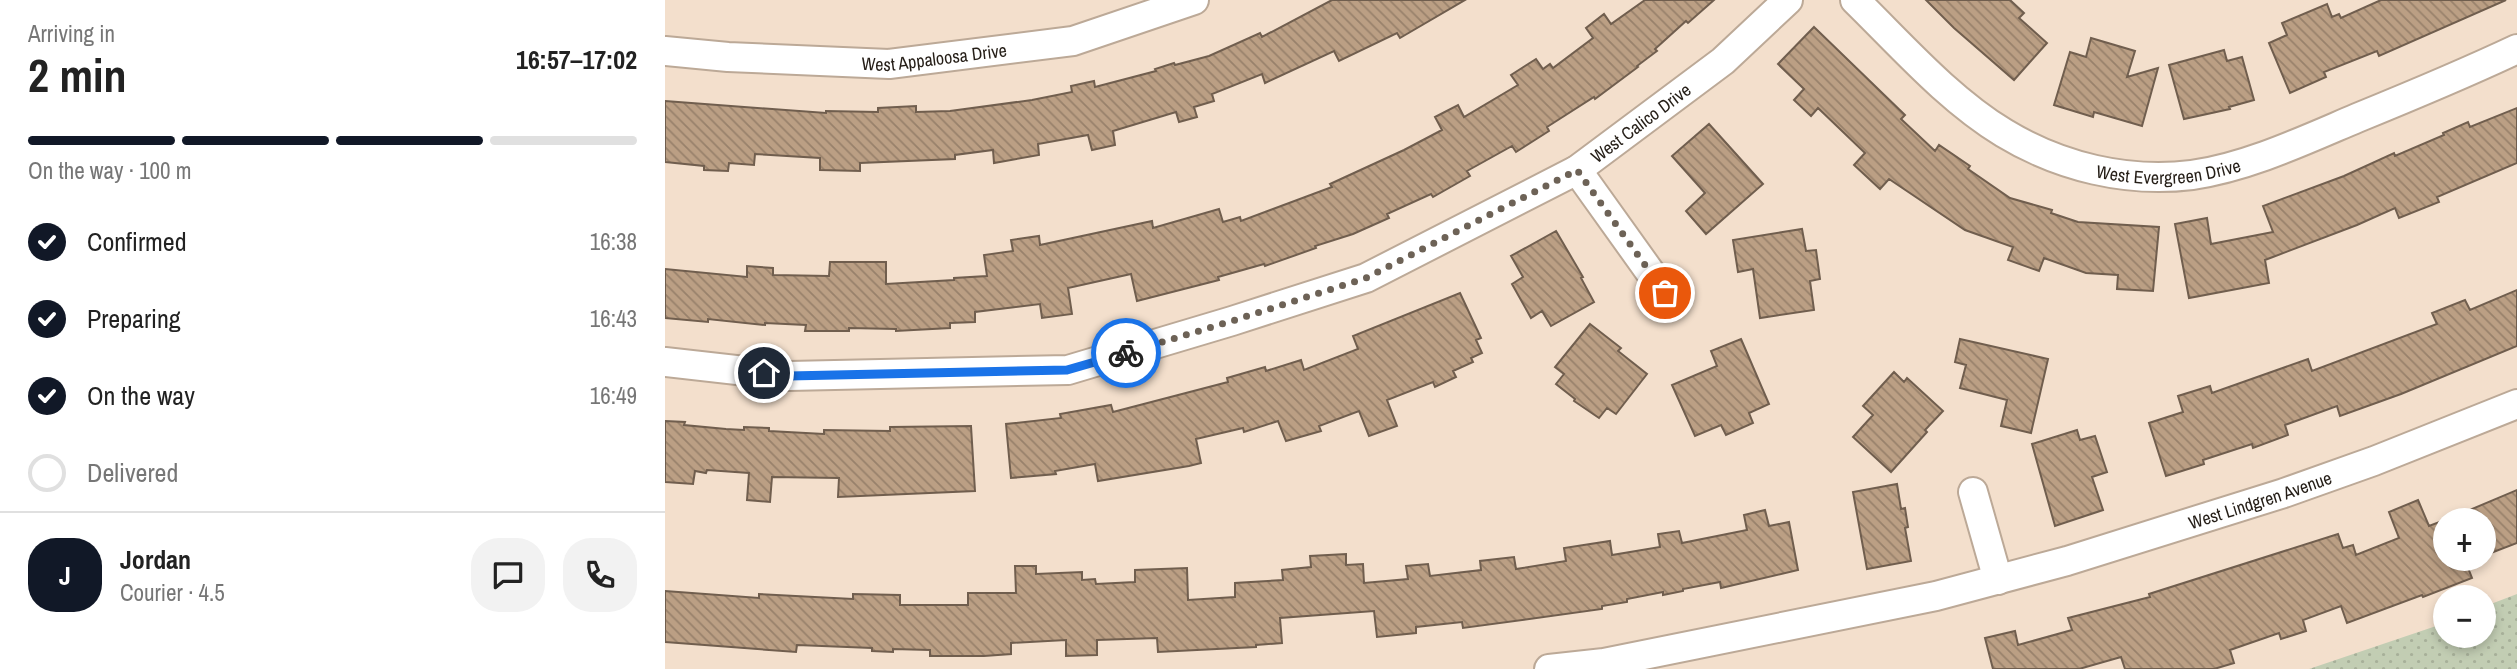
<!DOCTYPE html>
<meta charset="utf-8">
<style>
:root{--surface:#fff;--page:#f2f2f2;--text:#222;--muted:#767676;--line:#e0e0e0;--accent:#111827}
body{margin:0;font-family:"Archivo Narrow",sans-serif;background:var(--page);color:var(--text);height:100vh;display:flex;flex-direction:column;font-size:26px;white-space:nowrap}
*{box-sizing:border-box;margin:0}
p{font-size:23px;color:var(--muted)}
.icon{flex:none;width:38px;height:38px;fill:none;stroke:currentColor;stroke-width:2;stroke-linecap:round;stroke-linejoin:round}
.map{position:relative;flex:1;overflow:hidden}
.side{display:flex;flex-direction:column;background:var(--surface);width:665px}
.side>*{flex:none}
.buttons{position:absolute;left:1768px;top:508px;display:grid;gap:14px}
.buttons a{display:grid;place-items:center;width:63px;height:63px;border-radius:50%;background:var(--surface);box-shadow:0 4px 10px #0003;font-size:35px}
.pin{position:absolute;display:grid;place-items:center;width:60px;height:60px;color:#fff;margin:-30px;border:4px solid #fff;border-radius:50%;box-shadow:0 2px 7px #0007}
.courier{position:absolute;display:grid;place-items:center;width:70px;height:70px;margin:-35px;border:5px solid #1a73e8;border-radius:50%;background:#fff;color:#222;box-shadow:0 2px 9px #0007}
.overview em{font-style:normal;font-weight:700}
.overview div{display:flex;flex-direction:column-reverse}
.overview{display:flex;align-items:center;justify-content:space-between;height:119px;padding:0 28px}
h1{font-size:46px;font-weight:700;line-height:52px}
.bar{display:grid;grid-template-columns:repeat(4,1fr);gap:10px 7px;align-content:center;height:84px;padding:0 28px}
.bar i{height:9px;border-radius:5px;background:var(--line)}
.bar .current{background:var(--accent)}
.bar p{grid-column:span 4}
.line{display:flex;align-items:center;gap:18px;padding:0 28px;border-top:2px solid var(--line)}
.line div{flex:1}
.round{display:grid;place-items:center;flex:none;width:74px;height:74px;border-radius:28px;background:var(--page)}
ol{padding:0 28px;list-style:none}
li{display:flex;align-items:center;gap:21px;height:77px}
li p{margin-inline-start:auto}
li .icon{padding:7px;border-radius:50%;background:var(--accent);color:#fff;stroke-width:4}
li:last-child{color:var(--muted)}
li i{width:38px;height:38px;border:4px solid var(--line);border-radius:50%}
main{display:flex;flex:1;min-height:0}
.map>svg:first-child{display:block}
.grass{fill:url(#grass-dots)}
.building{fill:url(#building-back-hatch);stroke:#705e4e;stroke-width:2}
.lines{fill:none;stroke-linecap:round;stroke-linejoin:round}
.minor-casing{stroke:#bca997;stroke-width:32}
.minor{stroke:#fff;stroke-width:28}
.done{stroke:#6d6256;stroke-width:7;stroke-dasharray:0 12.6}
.route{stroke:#1a73e8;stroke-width:9}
.labels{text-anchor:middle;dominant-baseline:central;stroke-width:7;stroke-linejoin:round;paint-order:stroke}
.street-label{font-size:18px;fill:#251e17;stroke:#fff}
</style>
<main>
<section class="side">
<div class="overview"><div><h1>2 min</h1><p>Arriving in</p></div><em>16:57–17:02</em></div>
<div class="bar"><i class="current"></i><i class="current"></i><i class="current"></i><i></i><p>On the way · 100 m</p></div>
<ol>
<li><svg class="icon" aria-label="check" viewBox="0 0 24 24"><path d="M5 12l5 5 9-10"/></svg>Confirmed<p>16:38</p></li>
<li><svg class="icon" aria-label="check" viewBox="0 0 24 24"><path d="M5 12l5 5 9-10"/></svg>Preparing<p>16:43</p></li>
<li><svg class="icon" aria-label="check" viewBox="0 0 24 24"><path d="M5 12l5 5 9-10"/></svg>On the way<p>16:49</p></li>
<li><i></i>Delivered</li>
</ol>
<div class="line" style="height:126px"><b class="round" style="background:var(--accent);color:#fff">J</b><div><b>Jordan</b><p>Courier · 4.5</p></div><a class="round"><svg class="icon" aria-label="chat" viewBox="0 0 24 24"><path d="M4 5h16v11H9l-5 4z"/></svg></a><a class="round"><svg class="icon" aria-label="phone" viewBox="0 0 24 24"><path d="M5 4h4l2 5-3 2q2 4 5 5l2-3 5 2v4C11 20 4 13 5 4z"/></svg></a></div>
</section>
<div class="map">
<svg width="1852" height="669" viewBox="0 0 1852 669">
<defs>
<pattern id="grass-dots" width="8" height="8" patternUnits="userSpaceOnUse" patternTransform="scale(1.75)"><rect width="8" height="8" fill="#c2cdb3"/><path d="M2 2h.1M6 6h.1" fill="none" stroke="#a7b099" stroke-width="1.8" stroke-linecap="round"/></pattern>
<pattern id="building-back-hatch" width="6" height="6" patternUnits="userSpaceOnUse" patternTransform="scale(1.75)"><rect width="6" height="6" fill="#bb9f84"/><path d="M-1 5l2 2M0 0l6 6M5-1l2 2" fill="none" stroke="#98816b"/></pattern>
</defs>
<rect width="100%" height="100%" fill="#f3dfcc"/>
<path class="grass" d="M1852 594V669H1644L1780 623V635H1818V607Z"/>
<path class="building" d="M667 0H800L735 38 732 33 674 61 669 51 600 83 597 74 547 94 549 101 529 107 532 117 514 122 511 112 448 131 450 145 427 150 423 135 373 144 374 155 329 163 328 150 290 155V159L195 163V171L155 170V158L90 154 89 165 64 163 63 171 39 170V166L0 162V101L161 113V111L213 112V108L251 106V112L285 111 367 100 407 92 406 86 429 81 430 87 491 71 490 69 509 63 510 65 544 56 595 33 597 37Z
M980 0H1049L1023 23 1021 21 990 49 992 51 972 66 973 67 930 99 929 97 882 127 884 131 851 152 847 146 802 171 805 176 768 197 766 194 722 214 724 218 688 234 650 246 651 248 600 266 599 264 553 277 554 280 472 301 466 274 403 288 407 314 377 318 375 304 310 312V322L285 323V328L231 331V329L184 328V331H140L141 325 100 323V325L43 319V322L0 318V269L82 277V266L108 268V275L164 276 165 262H221V284L289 280V278L322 276 319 255 348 251 346 240 374 236 375 245 487 221 488 228 554 209 558 222 575 217 576 221 667 187 665 184 739 150 777 130 770 117 793 105 799 117 853 85 846 75 871 59 878 69 885 64 888 68 928 38 921 28 939 14 946 24Z
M1261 0H1345L1359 13 1354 18 1382 43 1349 80 1289 28Z
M1716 0H1841L1714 56 1712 51 1659 72 1661 77 1625 93 1604 43 1622 35 1617 23 1662 4 1667 17 1674 14 1676 18Z
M1149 27 1240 115 1236 119 1270 151 1274 145 1305 166 1303 169 1345 198 1387 210 1386 213 1413 222 1494 227 1488 291 1452 289 1453 275 1421 273 1379 258 1374 271 1343 260 1348 247 1300 230 1224 179 1215 189 1189 165 1200 153 1153 108 1146 116 1129 100 1139 89 1113 64Z
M1426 38 1470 51 1462 77 1493 68 1477 126 1429 112 1428 117 1389 105 1405 52 1421 57Z
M1559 50 1562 61 1577 57 1589 100 1564 107 1565 109 1519 119 1504 65Z
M1852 108V163L1772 197 1774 202 1734 218 1730 208 1692 225 1600 260 1604 283 1524 298 1510 224 1542 218 1546 244 1608 232 1598 206 1679 176 1729 153 1730 156 1779 135 1778 133 1803 122 1805 127Z
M1044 124 1098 184 1041 234 1021 211 1040 193 1007 156Z
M1137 229 1141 251 1151 250 1155 279 1145 281 1149 310 1095 318 1088 269 1073 272 1068 240Z
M891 231 918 277 916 278 929 302 886 326 877 311 866 318 847 284 858 277 846 256Z
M1852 290V346L1736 394 1675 416 1672 406 1620 425 1623 435 1588 448 1587 444 1538 460 1539 464 1501 476 1484 423 1518 412 1513 396 1545 386 1547 393 1643 359 1647 371 1772 324 1767 313 1800 300 1805 310Z
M795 293 816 338 811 340 817 353 806 358 808 362 788 371 791 377 770 387 768 382 722 400 732 426 704 436 694 411 654 426 656 431 621 441 613 421 579 432 578 428 531 439 536 463 524 466 433 481 430 464 390 471 391 474 346 478 341 424 396 418 395 414 446 405 448 412 563 382 562 378 600 367 601 371 636 360 639 370 693 349 688 336Z
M925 324 956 348 953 351 982 374 951 414 942 408 934 418 909 401 910 399 891 384 899 374 890 367Z
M1076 339 1104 404 1084 413 1088 423 1061 435 1056 425 1030 436 1007 385 1052 366 1046 351Z
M1295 339 1383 359 1366 433 1336 426 1342 400 1295 388 1301 365 1290 362Z
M1229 372 1239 382 1242 378 1278 411 1260 430 1262 432 1226 472 1188 437 1208 415 1198 406Z
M0 421 20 422 19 425 61 429 79 430V427L104 428V431L159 434V430L225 431V427L306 426 310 491 173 497 174 478 107 477 105 502 82 500 84 473 42 470 41 473 30 471 28 484 0 482Z
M1412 430 1415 440 1430 436 1442 472 1427 477 1438 510 1390 526 1367 444Z
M1232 484 1236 509 1240 508 1243 527 1240 528 1246 561 1202 569 1188 492Z
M1852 490V543L1818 556V520H1781Z
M1753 500 1764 526 1780 520V558H1799L1807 578 1758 597 1757 595 1682 623 1676 606 1638 620 1641 631 1616 639 1614 633 1565 650 1569 663 1549 669H1460L1456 657 1414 669H1328L1320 638 1350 631 1353 645 1407 630 1403 618 1485 597 1484 594 1673 534 1678 548 1688 545 1691 555 1734 538 1724 512Z
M1100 510 1104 526 1124 522 1133 570 1056 588 1055 582 1018 589V591L998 595V592L962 599V602L937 606V609L798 628 797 622 751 627V633L712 637 709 611 615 618 617 643 591 645V647L493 652 492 638 432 640V655L401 656V640L346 643V654L319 656H265V650L228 649V652L207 651V648L132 645 131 652 0 642V591L94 598V594L188 599V594L235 595V605H303V593H351L350 566H371V574L417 572V580L430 579 431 584 470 582V570L522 568 523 600 570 597V583L618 580 617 570 646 567 645 556 681 554V565L698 564 699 583 743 579 741 566 763 564 765 576 816 570 815 561 849 557 851 569 901 561 899 548 945 541 947 555 995 547 993 534 1014 531 1017 543 1082 530 1079 515Z"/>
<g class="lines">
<defs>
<g id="minor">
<path id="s1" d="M1190 0C1237 46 1283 99 1339 133 1395 167 1462 183 1527 175 1583 167 1640 140 1692 118 1746 96 1799 74 1852 49"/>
<path id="s2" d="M0 51 63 57 224 64 408 41 529 0"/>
<path d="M912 170 1000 293"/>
<path id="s3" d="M0 362 124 376 403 370 567 321 701 278 912 170 1058 61 1123 0"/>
<path d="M1308 492 1333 580"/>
<path id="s4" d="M884 669 939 663 1271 596 1402 561 1619 493 1709 461 1852 404"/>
</g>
</defs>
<use href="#minor" class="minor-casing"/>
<use href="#minor" class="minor"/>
</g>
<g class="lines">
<path class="done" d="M461 353 567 321 701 278 912 170 1000 293"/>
<path class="route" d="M99 373 124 376 402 370 461 353"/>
</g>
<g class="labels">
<g class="street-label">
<text stroke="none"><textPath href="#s2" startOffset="270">West Appaloosa Drive</textPath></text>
<text stroke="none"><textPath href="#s3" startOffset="1032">West Calico Drive</textPath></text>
<text stroke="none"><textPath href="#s1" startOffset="373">West Evergreen Drive</textPath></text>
<text stroke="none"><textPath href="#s4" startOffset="732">West Lindgren Avenue</textPath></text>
</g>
</g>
</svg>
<div class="buttons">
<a>+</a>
<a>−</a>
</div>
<div class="pin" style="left:1000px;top:293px;background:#ea580c"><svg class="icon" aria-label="bag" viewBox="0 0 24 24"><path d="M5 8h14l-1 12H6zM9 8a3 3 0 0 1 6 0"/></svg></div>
<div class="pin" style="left:99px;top:373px;background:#1f2937"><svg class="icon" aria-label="home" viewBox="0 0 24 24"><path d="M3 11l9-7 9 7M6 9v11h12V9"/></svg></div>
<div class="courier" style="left:461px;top:353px"><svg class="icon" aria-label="bike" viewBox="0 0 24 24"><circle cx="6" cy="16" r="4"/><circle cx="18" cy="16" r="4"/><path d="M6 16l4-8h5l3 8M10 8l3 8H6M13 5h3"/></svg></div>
</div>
</main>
